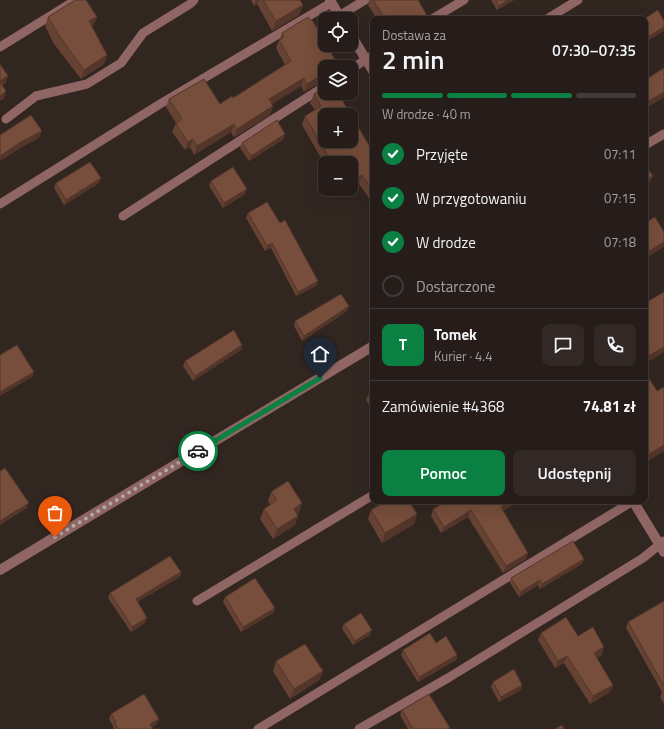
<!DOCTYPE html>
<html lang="pl">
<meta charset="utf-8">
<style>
:root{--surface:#261c19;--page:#322926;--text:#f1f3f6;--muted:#a4a1a2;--line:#423a38;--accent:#0b8043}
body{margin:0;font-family:"Titillium Web",sans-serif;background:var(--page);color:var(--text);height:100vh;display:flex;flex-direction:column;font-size:15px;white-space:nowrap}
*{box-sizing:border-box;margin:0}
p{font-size:13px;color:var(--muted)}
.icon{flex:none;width:22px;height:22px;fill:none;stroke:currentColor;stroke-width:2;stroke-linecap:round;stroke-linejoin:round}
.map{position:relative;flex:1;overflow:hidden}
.panel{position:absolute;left:370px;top:16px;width:278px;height:488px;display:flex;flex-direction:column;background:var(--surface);border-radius:8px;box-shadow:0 4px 16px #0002,0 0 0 1px var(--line)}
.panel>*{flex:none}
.controls{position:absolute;left:318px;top:12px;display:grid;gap:8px}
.controls a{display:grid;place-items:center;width:40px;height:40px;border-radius:8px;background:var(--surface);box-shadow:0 4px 16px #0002,0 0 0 1px var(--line);font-size:20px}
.pin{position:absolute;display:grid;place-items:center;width:34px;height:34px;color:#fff;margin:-41px -17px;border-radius:50% 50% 50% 0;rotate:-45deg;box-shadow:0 0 4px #0007}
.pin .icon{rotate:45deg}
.courier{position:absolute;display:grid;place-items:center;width:40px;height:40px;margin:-20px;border:3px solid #0b8043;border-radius:50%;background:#fff;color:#222;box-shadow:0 1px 5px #0007}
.head em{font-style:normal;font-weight:600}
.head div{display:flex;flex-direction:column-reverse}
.head{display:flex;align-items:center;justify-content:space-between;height:68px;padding:0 12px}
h1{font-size:26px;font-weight:600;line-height:30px}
.bar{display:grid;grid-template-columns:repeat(4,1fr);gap:6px 4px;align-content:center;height:48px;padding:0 12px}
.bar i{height:5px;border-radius:3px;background:var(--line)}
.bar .selected{background:var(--accent)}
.bar p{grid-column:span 4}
.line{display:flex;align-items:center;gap:10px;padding:0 12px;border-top:1px solid var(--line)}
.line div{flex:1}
.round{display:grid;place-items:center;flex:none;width:42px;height:42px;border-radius:8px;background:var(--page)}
ol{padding:0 12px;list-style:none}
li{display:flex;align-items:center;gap:12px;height:44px}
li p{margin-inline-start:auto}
li .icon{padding:4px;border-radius:50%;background:var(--accent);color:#fff;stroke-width:4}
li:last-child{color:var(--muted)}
li i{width:22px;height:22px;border:2px solid var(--line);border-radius:50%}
.button{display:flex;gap:8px;margin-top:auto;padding:8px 12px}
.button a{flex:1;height:46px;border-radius:8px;background:var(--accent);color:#fff;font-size:16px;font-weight:600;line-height:46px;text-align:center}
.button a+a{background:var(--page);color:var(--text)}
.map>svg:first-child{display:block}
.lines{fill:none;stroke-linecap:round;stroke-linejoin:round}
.service{stroke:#906664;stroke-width:9}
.minor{stroke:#906664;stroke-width:10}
.tertiary{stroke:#906664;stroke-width:10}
.wall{fill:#664233}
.shaded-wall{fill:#533629}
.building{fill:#774d3b;stroke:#533629;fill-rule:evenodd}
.done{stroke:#b2a8a4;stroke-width:4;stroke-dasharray:0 7.2}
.route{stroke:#0b8043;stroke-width:5}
</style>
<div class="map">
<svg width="664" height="729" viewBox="0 0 664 729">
<rect width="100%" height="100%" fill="#322621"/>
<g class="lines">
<path class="service" d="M339 16 365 0
M432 19 464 0
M547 19 578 0
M0 47 76 0
M351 69 373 55
M6 119 36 96 87 84 121 63 143 33 190 4 194 0
M645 145 664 134
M0 204 160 104 331 3
M123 216 325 86
M197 601 373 495
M258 729 633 501
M359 729 448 678 643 558 664 541"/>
<path class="minor" d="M0 570 373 346"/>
<path class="tertiary" d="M330 0 341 19
M351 35 373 71
M633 501 664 552"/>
</g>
<path class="wall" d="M251 0H300L303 5 299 15 272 31 257 4 254 6Z
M370 0H418L429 19H377L368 5Z
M491 0H514L497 10Z
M48 17H97L93 26 92 27 104 64 81 79 54 44 45 26Z
M282 33 325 67V75L323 81 304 92 301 86 271 104 273 106 270 115 234 137 231 132 194 155 190 147 185 150 172 132 176 123 166 107 169 99 220 104 233 98 285 65 276 48Z
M664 68 647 108 645 105V80Z
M314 94 373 152V204L359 184 351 189V163H325V165L302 125 305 116 315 110 310 103Z
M284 139 249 161 240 148 242 143Z
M101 178 99 183 64 205 54 188 56 183Z
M211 181 245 194 223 208 209 186Z
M248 213 280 223 318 281 316 286 296 296 271 248 265 251 246 218Z
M349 306 347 311 302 341 294 326 295 321Z
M241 350 193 381 183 366 185 361Z
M645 372 657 391 664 387V451L646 462Z
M373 392V411L366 400 368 395Z
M271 492 299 513 297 514 298 516 295 525 273 539 260 519 264 509 270 505 268 501Z
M392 503 417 514 414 524 382 543 368 519 371 510Z
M433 509 503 511 526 559 503 573 468 517 441 533 431 516Z
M584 559 582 564 540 589 538 585 519 597 510 583 511 578Z
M181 572 180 577 137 602 145 623 131 632 108 598 110 593Z
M225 597 275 608 273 613 241 632 223 602Z
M664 601V704L660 697 662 692 626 628 628 622Z
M344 624 370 635 353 645 342 629Z
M541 633 578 636 602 655 596 658 613 685 610 692 590 704 564 663 555 668 538 640Z
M436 643 457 655 456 660 418 682 401 655 403 650Z
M276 661 323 671 319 680 290 699 273 671Z
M493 682 522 685 521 690 499 702 491 687Z
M402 710 448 729H408L400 715Z
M111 714 157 724 152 727 153 729H114L113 728V726L109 719Z"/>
<path class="shaded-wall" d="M256 0H259L257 4 254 6Z
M508 0H514L497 10 499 6Z
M303 5 299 15 272 31 276 21Z
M97 17 93 26 85 31 89 21Z
M664 27V31L645 43V39Z
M107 55 104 64 81 79 84 70Z
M335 60 333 67H325V73L323 67Z
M325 73 323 81 304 92 307 84Z
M8 76 6 83 0 87V81Z
M304 78 301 86 266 108 269 99Z
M6 91 4 99 0 101V96Z
M664 92V97L647 108 649 101Z
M273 106 270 115 234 137 237 129Z
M234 124 231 132 194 155 197 146Z
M42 131 39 138 19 149 0 161V156L21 142Z
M285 134 284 139 249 161 251 156Z
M193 139 190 147 185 150 188 142Z
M362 175 359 184 351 189V182Z
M653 176 651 181 645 185V182Z
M101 178 99 183 64 205 66 200Z
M247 189 245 194 223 208 224 203Z
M664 242V247L645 259V254Z
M272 243 271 248 265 251 267 246Z
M318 281 316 286 296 296 298 292Z
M349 306 347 311 302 341 304 336Z
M242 345 241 350 193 381 195 376Z
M664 347V352L645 364V358Z
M34 372 32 377 0 396V392Z
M664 445V451L646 462 648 455Z
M511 501H519L498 514 501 507Z
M29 503 27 508 0 525V521Z
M302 503 299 513 290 519 294 509Z
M471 510 468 517 441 533 444 527Z
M417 514 414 524 382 543 385 533Z
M298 516 295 525 273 539 277 529Z
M528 553 526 559 503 573 506 566Z
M584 559 582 564 540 589 542 584Z
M181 572 180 577 134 604 136 599Z
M540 580 538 585 519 597 520 592Z
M275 608 273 613 241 632 243 627Z
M147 618 145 623 131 632 132 627Z
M372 630 370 635 353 645 355 641Z
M604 647 602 655 591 661 594 653Z
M457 655 456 660 418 682 419 677Z
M567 656 564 663 555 668 558 661Z
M323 671 319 680 290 699 294 689Z
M522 685 521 690 499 702 501 697Z
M613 685 610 692 590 704 593 696Z
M159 719 157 724 149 729 150 724Z"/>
<path class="building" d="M75 0H86L97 17 89 21 107 55 84 70 58 34 48 17Z
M263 0H300L303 5 276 21Z
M373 0H418L429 19H385Z
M496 0H508L499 6Z
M658 10 664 21V27L645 39V19H644Z
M308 17 311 21 312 20 325 42V45H327L335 60 323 67 325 71V73L307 84 304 78 269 99 273 106 237 129 234 124 197 146 193 139 188 142 176 124 182 119 169 99 204 79 220 104 232 96 233 98 291 61 279 40 284 37 282 33Z
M0 64 8 76 0 81Z
M664 68V92L649 101 645 93V80Z
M0 82 6 91 0 96Z
M325 86V93H338L373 152V190L362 175 351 182V163H332L305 116 321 106 314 94ZM325 115H351V141H325Z
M31 115 42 131 21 142 0 156V135Z
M277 120 285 134 251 156 242 143Z
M90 162 101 178 66 200 56 183Z
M645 164 653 176 645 182Z
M233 167 247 189 224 203 211 181Z
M267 202 280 223 285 220 318 281 298 292 272 243 267 246 248 213Z
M655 217 664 232V242L645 254V223Z
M664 292V347L645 358V326H646L645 324V303Z
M341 294 349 306 304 336 295 321Z
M234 330 242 345 195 376 185 361Z
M17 345 34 372 0 392V355Z
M645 372 657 391 664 387V445L648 455 645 450Z
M373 392V403L368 395Z
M5 468 29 503 0 521V471Z
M288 481 302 503 294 509 298 516 277 529 264 509 277 500 271 492Z
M386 501H391L392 503 395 501H409L417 514 385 533 371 510Z
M447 501H511L501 507 528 553 506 566 471 510 444 527 433 509Z
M573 541 584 559 542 584 540 580 520 592 511 578Z
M170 556 181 572 136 599 147 618 132 627 110 593Z
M255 578 275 608 243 627 225 597Z
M664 601V686L628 622Z
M361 613 372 630 355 641 344 624Z
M566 617 578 636 593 627 604 647 594 653 613 685 593 696 567 656 558 661 541 633Z
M430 633 436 643 446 636 457 655 419 677 403 650Z
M305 644 323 671 294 689 276 661Z
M514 669 522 685 501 697 493 682Z
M144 694 159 719 150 724 153 729H118L115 723 116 722 111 714Z
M429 694 450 728 448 729H413L402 710Z
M562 725 564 729H555Z"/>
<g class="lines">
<path class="done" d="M55 537 198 451"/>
<path class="route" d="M198 451 320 378"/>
</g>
</svg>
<div class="controls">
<a><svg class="icon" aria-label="locate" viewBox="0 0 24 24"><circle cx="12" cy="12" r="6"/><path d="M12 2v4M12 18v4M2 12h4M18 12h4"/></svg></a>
<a><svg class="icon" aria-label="layers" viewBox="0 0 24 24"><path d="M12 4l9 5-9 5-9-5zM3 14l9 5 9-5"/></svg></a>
<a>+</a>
<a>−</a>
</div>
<div class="pin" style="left:55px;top:537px;background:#ea580c"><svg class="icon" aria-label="bag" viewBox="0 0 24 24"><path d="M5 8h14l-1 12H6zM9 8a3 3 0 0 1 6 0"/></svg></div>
<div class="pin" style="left:320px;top:378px;background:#1f2937"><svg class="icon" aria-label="home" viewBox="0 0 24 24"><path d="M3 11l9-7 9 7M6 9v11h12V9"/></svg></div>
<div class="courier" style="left:198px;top:451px"><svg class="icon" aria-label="car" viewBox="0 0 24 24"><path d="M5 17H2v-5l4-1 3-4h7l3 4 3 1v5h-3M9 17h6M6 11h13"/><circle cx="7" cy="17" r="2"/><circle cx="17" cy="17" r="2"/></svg></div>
<section class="panel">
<div class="head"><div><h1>2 min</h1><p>Dostawa za</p></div><em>07:30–07:35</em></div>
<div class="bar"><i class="selected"></i><i class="selected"></i><i class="selected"></i><i></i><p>W drodze · 40 m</p></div>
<ol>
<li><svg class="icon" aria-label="check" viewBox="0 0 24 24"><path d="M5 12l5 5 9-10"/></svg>Przyjęte<p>07:11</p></li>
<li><svg class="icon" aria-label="check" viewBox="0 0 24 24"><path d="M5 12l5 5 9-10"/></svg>W przygotowaniu<p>07:15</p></li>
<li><svg class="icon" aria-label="check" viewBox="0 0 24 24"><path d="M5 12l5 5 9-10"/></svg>W drodze<p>07:18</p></li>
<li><i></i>Dostarczone</li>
</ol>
<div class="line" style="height:72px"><b class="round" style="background:var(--accent);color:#fff">T</b><div><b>Tomek</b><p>Kurier · 4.4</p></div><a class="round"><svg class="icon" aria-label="chat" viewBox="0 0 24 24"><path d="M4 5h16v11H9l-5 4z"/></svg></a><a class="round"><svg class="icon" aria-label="phone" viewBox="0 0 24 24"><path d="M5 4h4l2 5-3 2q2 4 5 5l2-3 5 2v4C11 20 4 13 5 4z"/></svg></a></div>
<div class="line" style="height:52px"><div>Zamówienie #4368</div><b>74.81 zł</b></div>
<div class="button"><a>Pomoc</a><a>Udostępnij</a></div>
</section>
</div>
